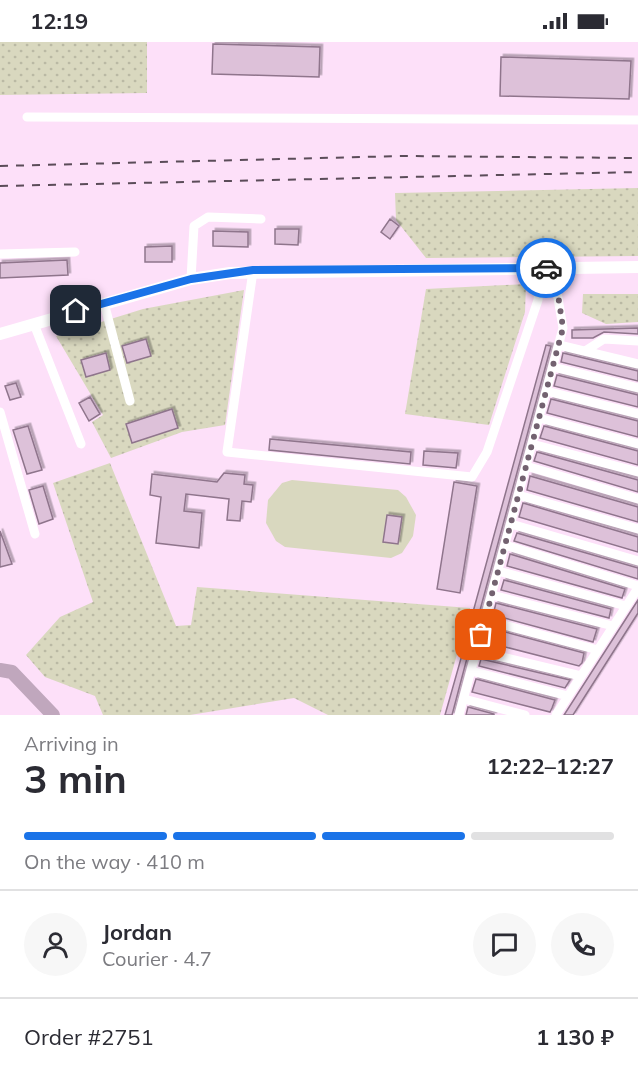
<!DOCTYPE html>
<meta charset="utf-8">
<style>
:root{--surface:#fff;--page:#f7f7f7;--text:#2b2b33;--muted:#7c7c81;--line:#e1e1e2;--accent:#1a73e8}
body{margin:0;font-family:Mulish,sans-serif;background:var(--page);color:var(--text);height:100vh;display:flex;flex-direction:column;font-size:22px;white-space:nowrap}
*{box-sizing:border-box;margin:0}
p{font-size:20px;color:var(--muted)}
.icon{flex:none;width:33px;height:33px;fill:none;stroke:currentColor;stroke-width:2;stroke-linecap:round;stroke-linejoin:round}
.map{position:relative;height:673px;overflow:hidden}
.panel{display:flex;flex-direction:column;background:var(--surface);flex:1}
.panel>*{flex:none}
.pin{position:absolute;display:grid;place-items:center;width:51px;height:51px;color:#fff;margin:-26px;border-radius:12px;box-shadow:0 3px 9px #0006}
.courier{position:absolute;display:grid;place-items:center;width:60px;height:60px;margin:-30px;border:4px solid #1a73e8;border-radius:50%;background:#fff;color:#222;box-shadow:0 2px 8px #0007}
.headline em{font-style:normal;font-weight:700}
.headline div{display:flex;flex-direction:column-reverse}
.headline{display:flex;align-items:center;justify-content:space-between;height:102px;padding:0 24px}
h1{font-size:39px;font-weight:700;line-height:45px}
.bar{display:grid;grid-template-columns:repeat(4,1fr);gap:9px 6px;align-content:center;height:72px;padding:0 24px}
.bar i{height:8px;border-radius:4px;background:var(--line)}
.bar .on{background:var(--accent)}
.bar p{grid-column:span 4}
.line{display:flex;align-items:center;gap:15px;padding:0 24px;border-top:2px solid var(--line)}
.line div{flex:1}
.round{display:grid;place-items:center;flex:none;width:63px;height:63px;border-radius:32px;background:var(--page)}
.status{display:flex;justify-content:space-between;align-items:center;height:42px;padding:0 30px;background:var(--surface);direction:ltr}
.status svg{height:16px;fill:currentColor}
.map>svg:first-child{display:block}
.green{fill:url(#green-dots)}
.pitch{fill:#d9d8bf}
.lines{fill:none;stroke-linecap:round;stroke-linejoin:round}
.river{stroke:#c0a7bd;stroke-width:14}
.building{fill:#ddc1d9;stroke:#8f758c;stroke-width:1.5;filter:url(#shadow)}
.minor{stroke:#fff;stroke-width:9}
.major{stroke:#fff;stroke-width:12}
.rail{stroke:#5b4c59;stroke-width:2;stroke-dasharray:8 8;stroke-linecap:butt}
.done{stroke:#736270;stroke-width:6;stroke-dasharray:0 10.8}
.route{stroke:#1a73e8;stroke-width:8}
</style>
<div class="status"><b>12:19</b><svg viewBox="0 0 49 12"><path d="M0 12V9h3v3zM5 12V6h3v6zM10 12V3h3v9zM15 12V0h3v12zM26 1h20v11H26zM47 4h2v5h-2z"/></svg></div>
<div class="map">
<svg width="638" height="673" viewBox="0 0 638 673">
<defs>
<pattern id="green-dots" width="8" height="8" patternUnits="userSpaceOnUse" patternTransform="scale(1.5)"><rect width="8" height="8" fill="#d9d8bf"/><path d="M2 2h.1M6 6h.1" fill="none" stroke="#bab9a4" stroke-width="1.8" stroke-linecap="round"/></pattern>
<filter id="shadow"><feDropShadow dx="2.5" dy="-2.5" stdDeviation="0" flood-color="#0004"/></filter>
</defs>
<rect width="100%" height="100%" fill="#fde0f9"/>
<path class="green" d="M0 0H147V51L0 53Z
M638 146V214L426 216 396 178 395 151Z
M526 242 525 270 489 383 405 372 426 247Z
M244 248 225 383 182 390 111 416 92 380 103 373 56 294 143 267Z
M583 252H638V280L606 282 582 271Z
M110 421 176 584 191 583 197 545 470 566 440 673H328L294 656 190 673H103L95 654 45 635 26 613 60 575 93 560 53 441Z"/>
<path class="pitch" d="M292 438 398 448 406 455 416 473 413 494 402 511 391 516 285 505 276 499 266 481 268 458 282 441Z"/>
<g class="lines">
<path class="river" d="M0 628 12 630 53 673"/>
</g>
<path class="building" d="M213 2 320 5 319 35 212 32Z
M501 15 631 19 629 57 500 54Z
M390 177 399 184 390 197 381 190Z
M275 187H299L298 203 275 202Z
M213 189 248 190V205L213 204Z
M172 204V220H145V205Z
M67 218 68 233 0 236V221Z
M638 286V292L604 290 593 296H572V288Z
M146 297 151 314 127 321 122 304Z
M546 303 551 304 479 572 473 570Z
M106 311 110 328 86 335 81 318Z
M563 311 638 329V339L561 320Z
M557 333 638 353V365L554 344Z
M16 341 21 355 10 358 5 344Z
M90 355 100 372 89 379 79 361Z
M551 357 638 379V395L547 371Z
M172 367 178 386 132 401 126 382Z
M28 384 42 428 27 432 13 388Z
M544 384 638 409V423L540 396Z
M270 397 411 410 410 422 269 408Z
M424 409 458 411 456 426 423 423Z
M537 410 638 438V450L534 419Z
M224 431 245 433 244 442 253 443 251 460 242 459 240 479 227 478 229 457 186 452 184 469 202 471 199 506 156 501 161 455 150 453 152 432 217 440Z
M530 434 638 465V480L527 448Z
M454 440 477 444 460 551 437 547Z
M43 444 53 477 39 482 29 448Z
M523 461 638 495V510L519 475Z
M387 473 402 475 398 502 383 500Z
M0 489 12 522 0 525Z
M517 491 638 526V537L514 499Z
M510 512 625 547 622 556 507 524Z
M504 538 611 567 609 576 501 548Z
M638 558V571L573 673H564Z
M496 561 597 587 593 600 493 573Z
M471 581 476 582 452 673H445Z
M490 586 584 611 582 621 579 624 486 600Z
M481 617 570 638 565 646 479 624Z
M476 637 555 658 552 666 550 670 472 650Z
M468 665 494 672V673H466Z"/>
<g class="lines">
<path class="minor" d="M27 75 638 78
M0 212 75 210
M253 229 227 410 472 435 487 410 538 258 540 226
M191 237 194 184 208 175 261 177
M104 261 130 359
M34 282 81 402
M559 303 638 322
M585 309 604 297 638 299
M553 325 638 346
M546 349 638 372
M0 370 35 492
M539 376 638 402
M532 402 638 430
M526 424 638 457
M518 453 638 487
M511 482 638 519
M505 503 638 544
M498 529 626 564
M492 553 613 584
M485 578 598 608
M477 609 581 634
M471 629 568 654
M464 657 525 673
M459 673 563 286 553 226
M556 673 638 546"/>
<path class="major" d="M0 292 191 237 230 231 638 225"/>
<path class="rail" d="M0 124 402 114 638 116
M0 144 638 130"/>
</g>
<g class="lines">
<path class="done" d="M481 593 563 286 554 226H546"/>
<path class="route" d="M76 269 191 237 253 228 546 226"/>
</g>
</svg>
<div class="pin" style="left:481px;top:593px;background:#ea580c"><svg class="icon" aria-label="bag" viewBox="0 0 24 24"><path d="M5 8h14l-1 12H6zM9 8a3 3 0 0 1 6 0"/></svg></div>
<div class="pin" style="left:76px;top:269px;background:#1f2937"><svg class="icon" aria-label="home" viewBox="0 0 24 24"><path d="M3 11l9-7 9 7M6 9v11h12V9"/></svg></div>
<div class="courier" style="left:546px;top:226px"><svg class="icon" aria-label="car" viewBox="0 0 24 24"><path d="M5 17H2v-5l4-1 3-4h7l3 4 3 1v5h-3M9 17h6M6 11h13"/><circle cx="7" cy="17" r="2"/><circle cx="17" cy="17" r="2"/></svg></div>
</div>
<section class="panel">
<div class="headline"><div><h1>3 min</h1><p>Arriving in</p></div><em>12:22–12:27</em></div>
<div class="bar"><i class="on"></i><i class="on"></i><i class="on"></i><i></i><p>On the way · 410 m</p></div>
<div class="line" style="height:108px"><a class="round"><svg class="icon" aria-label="person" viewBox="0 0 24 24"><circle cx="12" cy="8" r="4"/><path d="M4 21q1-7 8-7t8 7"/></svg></a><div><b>Jordan</b><p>Courier · 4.7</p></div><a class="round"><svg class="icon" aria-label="chat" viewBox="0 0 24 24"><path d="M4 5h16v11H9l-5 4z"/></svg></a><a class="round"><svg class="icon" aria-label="phone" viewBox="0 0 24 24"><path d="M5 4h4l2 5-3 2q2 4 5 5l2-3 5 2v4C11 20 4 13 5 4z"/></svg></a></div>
<div class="line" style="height:78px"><div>Order #2751</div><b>1 130 ₽</b></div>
</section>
